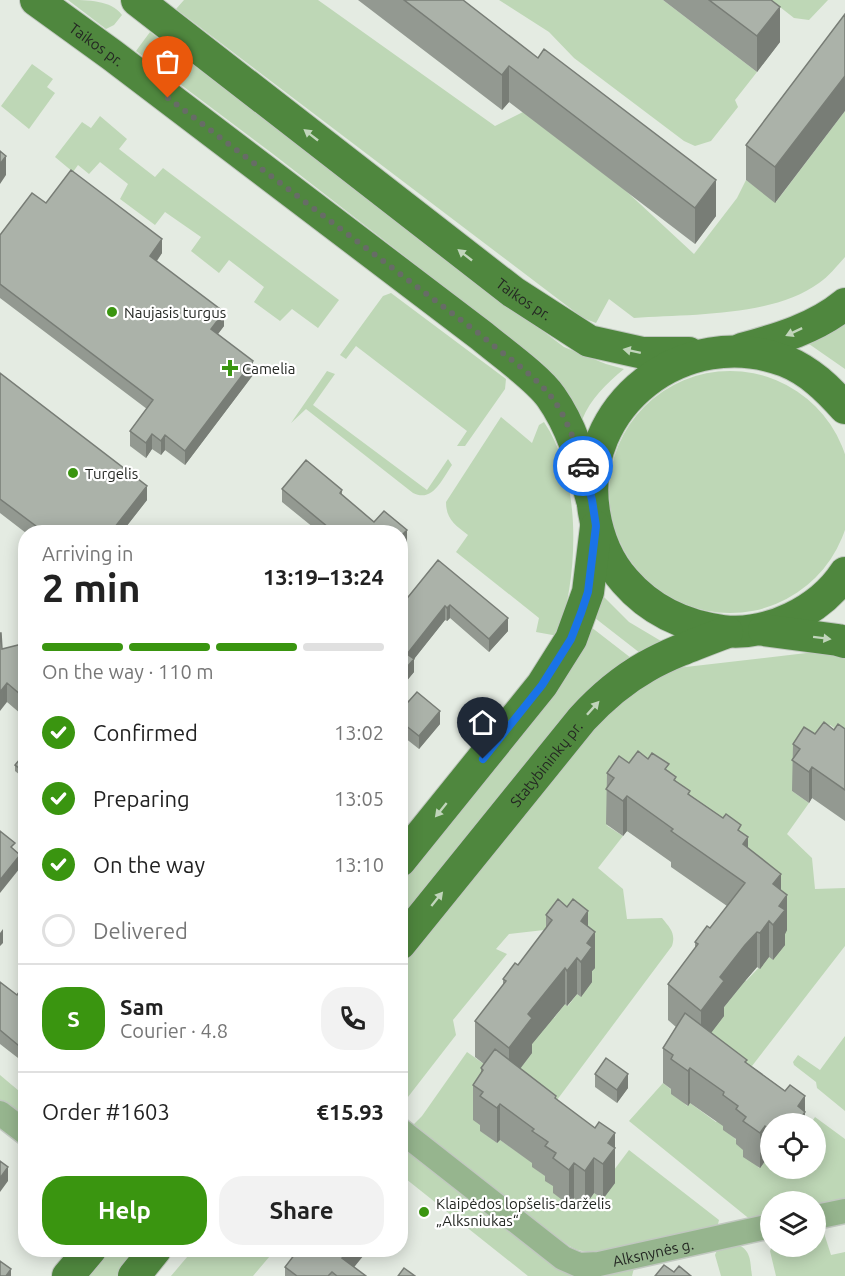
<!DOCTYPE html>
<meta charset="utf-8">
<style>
:root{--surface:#fff;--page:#f2f2f2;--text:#222;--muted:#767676;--line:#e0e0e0;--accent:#3a9510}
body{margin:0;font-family:Ubuntu,sans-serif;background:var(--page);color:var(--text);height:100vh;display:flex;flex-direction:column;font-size:22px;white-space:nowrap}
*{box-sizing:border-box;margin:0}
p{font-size:20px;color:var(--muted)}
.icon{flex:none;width:33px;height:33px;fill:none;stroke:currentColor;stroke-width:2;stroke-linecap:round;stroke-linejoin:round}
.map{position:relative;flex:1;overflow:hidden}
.panel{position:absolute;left:18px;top:525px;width:390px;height:732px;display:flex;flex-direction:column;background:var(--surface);border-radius:24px;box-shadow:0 3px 15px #0003}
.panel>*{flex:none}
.buttons{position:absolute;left:760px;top:1113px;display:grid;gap:12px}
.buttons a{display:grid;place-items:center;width:66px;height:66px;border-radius:50%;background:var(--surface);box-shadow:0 3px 15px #0003;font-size:30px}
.pin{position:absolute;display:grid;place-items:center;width:51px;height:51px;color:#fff;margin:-62px -26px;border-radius:50% 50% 50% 0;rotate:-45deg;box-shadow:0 0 6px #0007}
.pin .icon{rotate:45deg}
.courier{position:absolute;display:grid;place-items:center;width:60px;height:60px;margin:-30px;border:4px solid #1a73e8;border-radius:50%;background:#fff;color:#222;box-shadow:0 2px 8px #0007}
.head em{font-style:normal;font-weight:700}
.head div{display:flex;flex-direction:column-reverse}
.head{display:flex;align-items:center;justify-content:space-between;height:102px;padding:0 24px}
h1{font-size:39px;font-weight:700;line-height:45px}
.bar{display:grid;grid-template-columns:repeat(4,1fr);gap:9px 6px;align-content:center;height:72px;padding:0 24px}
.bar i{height:8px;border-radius:4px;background:var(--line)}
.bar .active{background:var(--accent)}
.bar p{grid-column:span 4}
.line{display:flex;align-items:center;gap:15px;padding:0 24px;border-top:2px solid var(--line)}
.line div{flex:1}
.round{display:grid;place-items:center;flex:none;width:63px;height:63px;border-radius:24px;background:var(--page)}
ol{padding:0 24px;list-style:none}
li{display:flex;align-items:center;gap:18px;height:66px}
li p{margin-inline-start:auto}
li .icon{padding:6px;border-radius:50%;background:var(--accent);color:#fff;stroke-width:4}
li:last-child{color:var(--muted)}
li i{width:33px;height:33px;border:3px solid var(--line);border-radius:50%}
.action{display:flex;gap:12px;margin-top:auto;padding:12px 24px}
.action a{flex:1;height:69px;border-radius:24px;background:var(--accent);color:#fff;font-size:24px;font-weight:700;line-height:69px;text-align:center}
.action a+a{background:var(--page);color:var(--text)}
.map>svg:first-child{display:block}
.green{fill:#bed7b6}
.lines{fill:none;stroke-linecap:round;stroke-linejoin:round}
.minor-casing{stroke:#c1c8c0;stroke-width:27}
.major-casing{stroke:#c1c8c0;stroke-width:34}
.minor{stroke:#96b58e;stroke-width:24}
.major{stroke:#4f873e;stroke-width:32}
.wall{fill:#939991}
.shaded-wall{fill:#787d76}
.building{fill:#abb2a9;stroke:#787d76;stroke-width:1.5}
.oneway{fill:#c1d5bb}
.done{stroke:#676c66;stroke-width:6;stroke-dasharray:0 10.8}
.route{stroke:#1a73e8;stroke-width:8}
.poi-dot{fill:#3a9510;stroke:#fff;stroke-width:2}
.labels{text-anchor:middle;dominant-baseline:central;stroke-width:4.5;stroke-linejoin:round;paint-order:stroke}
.street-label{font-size:15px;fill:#242723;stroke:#fff}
.poi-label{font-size:15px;fill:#242723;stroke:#fff;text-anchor:start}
</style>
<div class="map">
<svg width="845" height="1276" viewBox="0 0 845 1276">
<rect width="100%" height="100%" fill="#e4ebe2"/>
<path class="green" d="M68 0C88 0 111 0 122 15L114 25 106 29Z
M184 0H318L495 126 523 112 625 190 694 254 737 198 746 180 776 202 845 111V257C837 266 828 277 819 283 773 317 689 314 634 318L609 299 596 323 583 318 176 9Z
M499 0H663L757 72 735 100 738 107 711 141 695 146 684 141 574 58 549 32Z
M771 0H828L809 20 794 18Z
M150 32 564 347 606 364 624 369C606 384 591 398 582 420L571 397 541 362 273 154 136 51Z
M32 64 53 79 47 87 55 93 29 129 1 106Z
M100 116 127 139 119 149 155 177 163 168 339 300 318 328 292 309 280 321 254 302 264 287 229 260 219 273 191 251 201 237 165 212 155 225 120 199 128 184 100 162 89 174 78 165 73 172 55 157 82 122 91 128Z
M391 293 506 379 505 389 465 446H457L467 431 356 346 346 359 340 355 383 296Z
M845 323V369L809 344Z
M327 371 335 374 313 405 427 490 448 459 452 465C442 479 433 503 413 493L306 409 291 423Z
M609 492a121 121 0 1 1 242 0a121 121 0 1 1-242 0Z
M501 417 532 443 539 425 544 422C582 478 579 574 558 636L536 632 539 618 456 552 468 535C455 525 446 519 446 502Z
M602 595 629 622 661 641 640 653 595 618Z
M591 627 631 658 599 680 586 693 401 925V882L566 675 583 648Z
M815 652 845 656V736L830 725 804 758 792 791 809 803 787 834 812 858 815 889 845 888V946L745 1075 699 1041 712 1031 724 1016 720 1012 740 987 743 979 746 981 769 957 773 960 738 865 606 825 623 836 598 868 623 889 627 919 662 918C670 928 676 933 672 946L551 1108 520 1068 532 1053 528 1049 551 1016 554 1018 565 1004 568 1006 577 994 581 997 558 921 544 930 509 934 496 949 507 954 453 1020 456 1035 401 1106V965L591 727 621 698 677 668Z
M845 1036V1111L817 1088 816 1082 794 1065 793 1062 798 1055 820 1070Z
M467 1052 491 1069 483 1127 481 1131 497 1143 500 1140 526 1158 536 1162 533 1167 548 1178 569 1205 574 1198 585 1206 594 1193 603 1199 608 1178 629 1150 719 1220 717 1228C688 1234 603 1258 578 1250 573 1249 567 1244 562 1241L413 1125 422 1116Z
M0 1075 25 1096V1120L0 1100Z
M663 1083 673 1091 687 1106 690 1103 716 1122 719 1119 759 1168 765 1161 771 1166V1168H816V1124L811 1123 815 1117 845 1139V1201L816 1207V1202H771V1217L752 1221 629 1121Z
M400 1142 553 1264 634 1268 632 1276H528L401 1175Z
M822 1227 831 1255 845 1252V1276H776L770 1251 772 1247 816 1246V1229Z
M739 1245C752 1252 750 1263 752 1276H721L715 1255 717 1250Z
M105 1250H140L118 1276H84Z
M193 1250H275L253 1276H171Z"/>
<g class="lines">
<defs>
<g id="minor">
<path d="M0 1113 26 1133"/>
<path id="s1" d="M400 1130 563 1258 579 1265 599 1264 771 1226"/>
<path d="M816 1217 845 1211"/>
</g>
<g id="major">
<path id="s2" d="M36 0 112 55 482 336C501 352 538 378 551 397 573 428 582 464 592 500"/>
<path id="s3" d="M137 0 513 292 589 341 643 353H689"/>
<path d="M742 349C778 339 816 328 845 304"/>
<path d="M845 408C828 389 810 371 785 361 685 323 577 405 594 512 598 537 608 562 625 581 651 611 684 626 723 631 768 636 820 611 845 573"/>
<path d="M764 630 838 640 845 642"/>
<path d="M400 861 542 685 571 639 588 592 596 527"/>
<path id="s4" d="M400 944 582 719C629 668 664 656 727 632"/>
<path d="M68 1276 90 1250"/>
<path d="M134 1276 155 1250"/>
</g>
</defs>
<use href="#minor" class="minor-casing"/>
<use href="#major" class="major-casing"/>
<use href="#minor" class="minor"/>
<use href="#major" class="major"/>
</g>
<path class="wall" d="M358 0H463L716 216 695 244 509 102 502 110Z
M663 0H771L780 42 757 72Z
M845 14 775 203 746 180V145Z
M46 203 162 253 157 261 224 326 218 334 253 375 185 465 165 450 161 455 152 449 146 458 130 446V431L147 409 0 298V235Z
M0 373 147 500 122 532 26 533 0 513Z
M306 460 342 490V495L374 522 384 511 407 530V543L400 551V532H319L282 502V489Z
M438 560 508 631 489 652 450 618 447 621 445 620 414 659V672L400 689V607Z
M26 643 21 714 7 702 2 649Z
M400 711 440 724 419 749 400 734Z
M845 729V821L812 798 809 803 792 791 793 744 815 734 834 730Z
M26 752V780L15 771V765Z
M648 759 669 771 676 781 690 795 741 832 748 848 781 890 787 930 785 934V945L773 960 769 957 760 969 757 967 745 981 724 1007V1016L711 1033 747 1063 785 1091 805 1096V1124H771V1166L765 1161 760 1168 743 1157V1150L736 1144V1139L723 1130V1126L690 1103 688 1106 671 1094V1089L663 1083V1048L676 1027 668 1020V984L695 949V942L710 928 727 906 671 867V862L627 831 623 836 606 824 607 773 629 763Z
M546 915 588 927 595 968 592 971V982L581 997 577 994 567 1006 565 1004 532 1044V1053L520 1069 556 1100 595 1128 615 1133V1183L603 1199 594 1193 585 1206 574 1198 569 1205 553 1193V1186L545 1181V1176L532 1167V1163L500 1140 497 1143 480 1131V1125L473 1120V1085L481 1073V1068L484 1064 475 1057V1021L503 986V979L518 965 546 928Z
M0 982 17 995 22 988 18 1058 0 1044Z
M595 1074 628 1088 617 1103 595 1087Z
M26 1209V1229L22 1226V1213Z
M285 1267H354L366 1276H285Z"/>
<path class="shaded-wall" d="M780 7V42L757 72V36Z
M509 66V102L502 110V75Z
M845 76V111L775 203V167Z
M6 156V175L0 184V164Z
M716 180V216L695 244V208Z
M162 239V253L150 270V256Z
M224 312V326L211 343V329Z
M253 361V375L185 465V451Z
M152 434V449L146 458V443Z
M165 435V450L161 455V441Z
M147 486V500L122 532H111Z
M407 530V543L400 551V537Z
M450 605V618L447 621V608Z
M445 606V620L414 659V672L400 689V675L407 654Z
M508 618V631L489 652V639Z
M7 683V702L0 711V692Z
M26 690V709L21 714V695Z
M440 711V724L419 749V736Z
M812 767V798L809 803V772Z
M627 796V831L623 836V801Z
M748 837V872L743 844Z
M20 855V868L0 893V880Z
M781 874V904L787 895V930L785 934V945L773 960V884Z
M588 911V941L595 932V968L592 971V982L581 997V921Z
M769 921V957L760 969V933Z
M3 929V943L0 946V933Z
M757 932V967L745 981 724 1007V1016L701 1046V1011L720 977 745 945Z
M577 958V994L567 1006V971Z
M565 968V1004L532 1044V1053L509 1083V1048L528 1014Z
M26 1036V1049L18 1058V1045Z
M690 1068V1103L688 1106V1071Z
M628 1074V1088L617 1103V1090Z
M805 1096V1124H797L798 1106Z
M500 1104V1140L497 1143V1108Z
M765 1126V1161L760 1168V1133Z
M615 1133V1183L603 1199V1164L608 1143Z
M594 1158V1193L585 1206V1171Z
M574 1163V1198L569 1205V1170Z
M8 1167V1181L0 1192V1178Z
M348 1250H368L347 1276 342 1258Z
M11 1269V1276H6Z"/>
<path class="building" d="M404 0H463L538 58 544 49 716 180 695 208 509 66 502 75Z
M709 0H771L780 7 757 36Z
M845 14V76L775 167 746 145Z
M0 151 6 156 0 164Z
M71 170 162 239 150 256 224 312 211 329 253 361 185 451 165 435 161 441 152 434 146 443 130 431 153 400 0 284V235L32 193 46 203Z
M0 373 147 486 111 532H44L0 499Z
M306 460 342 490 340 493 374 522 384 511 407 530 400 537V532H334L282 489Z
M438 560 508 618 489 639 450 605 447 608 445 606 407 654 414 659 400 675V607Z
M0 633H1L2 649 26 643V690L21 695 7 683 0 692Z
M417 692 440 711 419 736 400 721V711Z
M824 722 834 730 838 724 845 729V790L812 767 809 772 792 760 800 749 793 744 804 727 815 734Z
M638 751 648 759 652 753 669 764 665 769 676 777 674 780 690 791 688 794 723 818 726 814 741 825 738 830 748 837 743 844 781 874 773 884 787 895 779 906 785 910 773 925 769 921 760 933 757 932 745 945 720 977 724 981 701 1011 668 984 698 944 695 942 707 926 710 928 745 883 671 831 673 829 627 796 623 801 606 789 614 778 607 773 619 756 629 763Z
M26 752V773L15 765Z
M0 831 15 843 11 847 20 855 0 880Z
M558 899 567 907 573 899 588 911 581 921 595 932 587 943 592 947 581 962 577 958 567 971 565 968 528 1014 532 1018 509 1048 475 1021 506 981 503 979 515 963 518 965 552 920 546 915Z
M0 982 17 995 22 988 26 991V1036L18 1045 0 1030Z
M685 1013 747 1060 745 1062 785 1091 790 1085 805 1096 798 1106 805 1112 797 1124H788L785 1121 783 1124H771V1131L765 1126 760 1133 743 1121 746 1117 736 1109 738 1106 723 1095 724 1092 690 1068 688 1071 671 1059 673 1055 663 1048Z
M495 1049 556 1096 555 1098 595 1128 599 1122 615 1133 608 1143 615 1148 603 1164 594 1158 585 1171 574 1163 569 1170 553 1158 556 1153 545 1146 548 1142 532 1131 534 1129 500 1104 497 1108 480 1096 483 1092 473 1085 483 1070 481 1068Z
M606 1058 628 1074 617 1090 595 1074Z
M0 1161 8 1167 0 1178Z
M298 1250H348L342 1258 366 1276H337L332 1272 328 1276H297L285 1267Z
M0 1261 11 1269 6 1276H0Z
M664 1265 674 1272 679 1266 691 1276H655Z
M404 1268 415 1276H398Z"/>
<defs><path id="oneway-solid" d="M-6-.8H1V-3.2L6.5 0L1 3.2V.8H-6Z" transform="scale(1.5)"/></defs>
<g class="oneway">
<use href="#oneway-solid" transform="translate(311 135) rotate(-142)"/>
<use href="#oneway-solid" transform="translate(465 255) rotate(-142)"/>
<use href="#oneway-solid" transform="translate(794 332) rotate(155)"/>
<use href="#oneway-solid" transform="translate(632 351) rotate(-168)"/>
<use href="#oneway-solid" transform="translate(822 638) rotate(7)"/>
<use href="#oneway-solid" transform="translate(593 708) rotate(-48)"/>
<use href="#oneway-solid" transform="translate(441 810) rotate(129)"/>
<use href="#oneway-solid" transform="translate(437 899) rotate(-51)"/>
</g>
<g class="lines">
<path class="done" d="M168 98 482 336C504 355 530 372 549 394 564 411 576 444 583 466"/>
<path class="route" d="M483 759 542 685 571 639 581 613 588 592 596 526 592 500 583 466"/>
</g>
<g class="poi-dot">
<circle cx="112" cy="312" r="6"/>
<path d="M227 359h6v6h6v6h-6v6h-6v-6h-6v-6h6z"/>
<circle cx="73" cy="473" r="6"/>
<circle cx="424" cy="1212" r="6"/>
</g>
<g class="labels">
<g class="street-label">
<text stroke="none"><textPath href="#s2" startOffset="75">Taikos pr.</textPath></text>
<text stroke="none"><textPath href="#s3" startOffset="489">Taikos pr.</textPath></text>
<text stroke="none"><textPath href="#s4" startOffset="232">Statybininkų pr.</textPath></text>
<text stroke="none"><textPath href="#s1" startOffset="300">Alksnynės g.</textPath></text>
</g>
<g class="poi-label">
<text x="124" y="312">Naujasis turgus</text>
<text x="242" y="368">Camelia</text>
<text x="85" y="473">Turgelis</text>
<text x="436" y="1203">Klaipėdos lopšelis-darželis<tspan x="436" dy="17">„Alksniukas“</tspan></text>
</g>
</g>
</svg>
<div class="buttons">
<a><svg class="icon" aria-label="locate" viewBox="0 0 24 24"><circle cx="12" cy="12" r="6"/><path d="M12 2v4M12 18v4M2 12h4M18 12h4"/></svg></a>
<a><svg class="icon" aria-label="layers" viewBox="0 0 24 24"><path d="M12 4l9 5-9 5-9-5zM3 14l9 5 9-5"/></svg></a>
</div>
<div class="pin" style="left:168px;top:98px;background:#ea580c"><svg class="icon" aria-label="bag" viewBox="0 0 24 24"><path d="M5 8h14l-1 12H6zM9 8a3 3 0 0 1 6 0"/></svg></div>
<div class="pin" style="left:483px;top:759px;background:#1f2937"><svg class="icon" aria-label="home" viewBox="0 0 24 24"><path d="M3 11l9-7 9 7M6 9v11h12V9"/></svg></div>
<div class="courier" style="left:583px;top:466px"><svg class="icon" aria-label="car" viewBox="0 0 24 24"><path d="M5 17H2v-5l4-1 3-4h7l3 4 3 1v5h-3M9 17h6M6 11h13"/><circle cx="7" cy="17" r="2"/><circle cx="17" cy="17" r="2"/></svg></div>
<section class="panel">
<div class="head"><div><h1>2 min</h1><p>Arriving in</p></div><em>13:19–13:24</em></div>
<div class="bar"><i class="active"></i><i class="active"></i><i class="active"></i><i></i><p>On the way · 110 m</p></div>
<ol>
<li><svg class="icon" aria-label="check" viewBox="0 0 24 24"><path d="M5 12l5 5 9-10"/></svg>Confirmed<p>13:02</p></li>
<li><svg class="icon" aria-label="check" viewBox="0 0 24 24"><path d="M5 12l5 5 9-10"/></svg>Preparing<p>13:05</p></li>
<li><svg class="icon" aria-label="check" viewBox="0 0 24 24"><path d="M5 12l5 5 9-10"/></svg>On the way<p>13:10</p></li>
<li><i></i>Delivered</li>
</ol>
<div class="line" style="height:108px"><b class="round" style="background:var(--accent);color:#fff">S</b><div><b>Sam</b><p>Courier · 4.8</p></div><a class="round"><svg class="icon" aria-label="phone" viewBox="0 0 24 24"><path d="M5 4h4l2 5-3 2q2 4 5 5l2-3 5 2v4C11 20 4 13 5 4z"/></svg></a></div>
<div class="line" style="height:78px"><div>Order #1603</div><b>€15.93</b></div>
<div class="action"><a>Help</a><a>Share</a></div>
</section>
</div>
